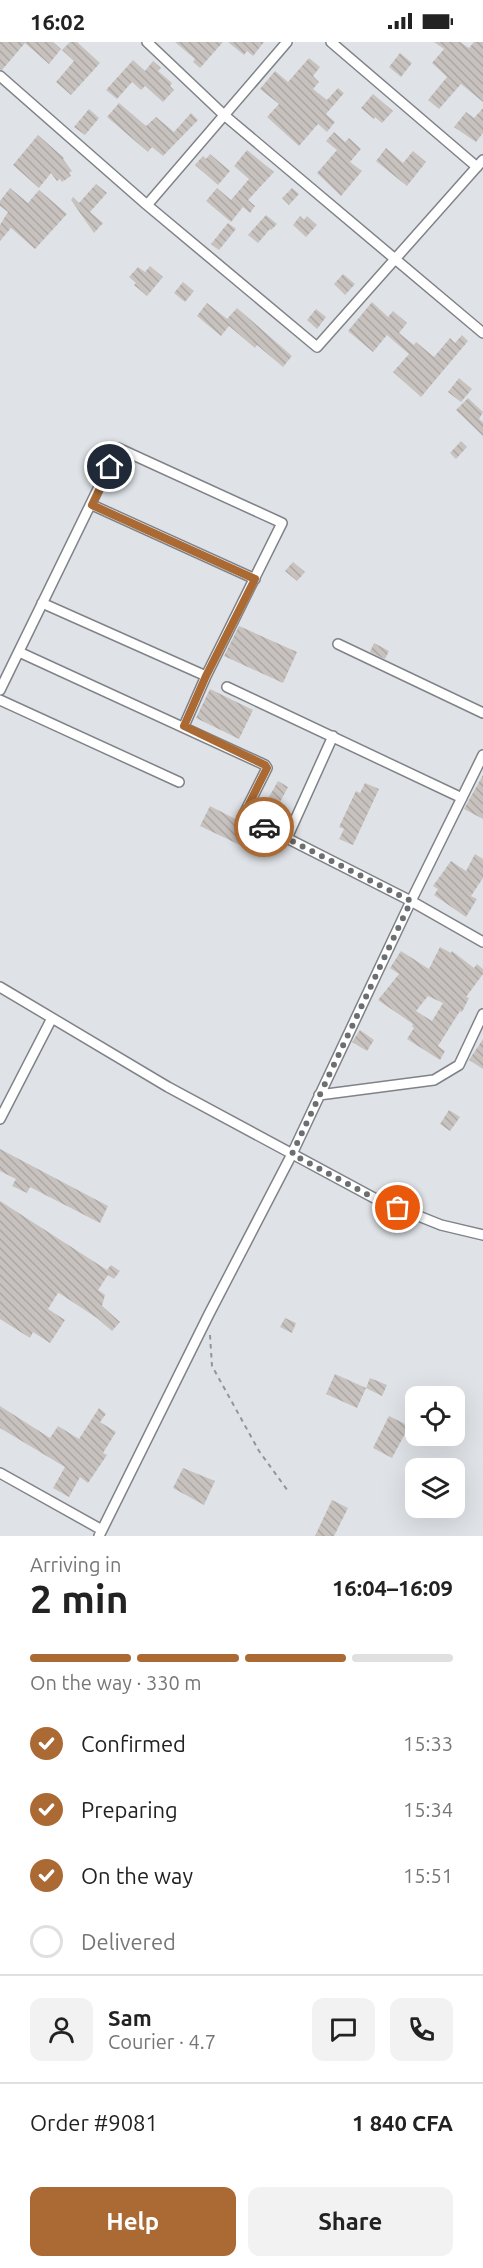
<!DOCTYPE html>
<meta charset="utf-8">
<style>
:root{--surface:#fff;--page:#f2f2f2;--text:#222;--muted:#767676;--line:#e0e0e0;--accent:#ab6a34}
body{margin:0;font-family:Ubuntu,sans-serif;background:var(--page);color:var(--text);height:100vh;display:flex;flex-direction:column;font-size:22px;white-space:nowrap}
*{box-sizing:border-box;margin:0}
p{font-size:20px;color:var(--muted)}
.icon{flex:none;width:33px;height:33px;fill:none;stroke:currentColor;stroke-width:2;stroke-linecap:round;stroke-linejoin:round}
.map{position:relative;height:1494px;overflow:hidden}
.panel{display:flex;flex-direction:column;background:var(--surface);flex:1}
.panel>*{flex:none}
.controls{position:absolute;left:405px;top:1344px;display:grid;gap:12px}
.controls a{display:grid;place-items:center;width:60px;height:60px;border-radius:12px;background:var(--surface);box-shadow:0 6px 24px #0002;font-size:30px}
.pin{position:absolute;display:grid;place-items:center;width:51px;height:51px;color:#fff;margin:-26px;border:3px solid #fff;border-radius:50%;box-shadow:0 2px 6px #0007}
.courier{position:absolute;display:grid;place-items:center;width:60px;height:60px;margin:-30px;border:4px solid #ab6a34;border-radius:50%;background:#fff;color:#222;box-shadow:0 2px 8px #0007}
.summary em{font-style:normal;font-weight:600}
.summary div{display:flex;flex-direction:column-reverse}
.summary{display:flex;align-items:center;justify-content:space-between;height:102px;padding:0 30px}
h1{font-size:39px;font-weight:600;line-height:45px}
.bar{display:grid;grid-template-columns:repeat(4,1fr);gap:9px 6px;align-content:center;height:72px;padding:0 30px}
.bar i{height:8px;border-radius:4px;background:var(--line)}
.bar .selected{background:var(--accent)}
.bar p{grid-column:span 4}
.line{display:flex;align-items:center;gap:15px;padding:0 30px;border-top:2px solid var(--line)}
.line div{flex:1}
.round{display:grid;place-items:center;flex:none;width:63px;height:63px;border-radius:12px;background:var(--page)}
ol{padding:0 30px;list-style:none}
li{display:flex;align-items:center;gap:18px;height:66px}
li p{margin-inline-start:auto}
li .icon{padding:6px;border-radius:50%;background:var(--accent);color:#fff;stroke-width:4}
li:last-child{color:var(--muted)}
li i{width:33px;height:33px;border:3px solid var(--line);border-radius:50%}
.cta{display:flex;gap:12px;margin-top:auto;padding:12px 30px}
.cta a{flex:1;height:69px;border-radius:12px;background:var(--accent);color:#fff;font-size:24px;font-weight:600;line-height:69px;text-align:center}
.cta a+a{background:var(--page);color:var(--text)}
.status{display:flex;justify-content:space-between;align-items:center;height:42px;padding:0 30px;background:var(--surface);direction:ltr}
.status svg{height:16px;fill:currentColor}
.map>svg:first-child{display:block}
.building{fill:url(#building-back-hatch);fill-rule:evenodd}
.lines{fill:none;stroke-linecap:round;stroke-linejoin:round}
.minor-casing{stroke:#7f8387;stroke-width:12}
.path{stroke:#929599;stroke-width:2;stroke-dasharray:4.5 4.5;stroke-linecap:butt}
.minor{stroke:#fff;stroke-width:9}
.done{stroke:#6c6f71;stroke-width:6;stroke-dasharray:0 10.8}
.route{stroke:#ab6a34;stroke-width:8}
</style>
<div class="status"><b>16:02</b><svg viewBox="0 0 49 12"><path d="M0 12V9h3v3zM5 12V6h3v6zM10 12V3h3v9zM15 12V0h3v12zM26 1h20v11H26zM47 4h2v5h-2z"/></svg></div>
<div class="map">
<svg width="483" height="1494" viewBox="0 0 483 1494">
<defs>
<pattern id="building-back-hatch" width="6" height="6" patternUnits="userSpaceOnUse" patternTransform="scale(1.5)"><rect width="6" height="6" fill="#c8c2bf"/><path d="M-1 5l2 2M0 0l6 6M5-1l2 2" fill="none" stroke="#aca7a5"/></pattern>
</defs>
<rect width="100%" height="100%" fill="#dfe3e7"/>
<path class="building" d="M0 0H53L61 7 49 22 25 1 2 28 0 27Z
M70 0H77L100 21 71 53 56 40 74 19 62 8Z
M175 0H223L200 26 193 20 195 17Z
M228 0H264L253 14 247 9 244 13Z
M434 0H460L469 6 474 0H483V60L461 42 439 67 428 58 447 35 432 21 444 7Z
M400 11 412 21 401 35 389 25Z
M309 16 320 25 313 34 319 40 313 47 327 58 338 46 344 51 326 72 335 80 327 90 318 82 299 104 267 75 279 62 260 47 275 29 288 40Z
M133 18 145 29 153 19 161 26 158 29 172 41 170 44 174 48 163 60 145 44 141 48 132 40 117 57 106 48Z
M373 52 393 69 382 81 375 75 374 77 361 66Z
M119 61 146 84 156 75 174 90 191 71 198 78 163 114 152 105 148 110 107 75Z
M483 66V91L476 100 454 85 466 70 474 76Z
M89 67 99 76 85 93 74 85Z
M334 90 345 100 349 96 361 107 350 120 362 129 341 154 317 131 337 108 326 99Z
M38 93 64 116 63 117 72 129 69 131 71 134 62 140 60 137 57 139 51 131 39 146 13 123Z
M386 106 403 121 413 109 426 120 407 144 376 119Z
M247 108 274 130 248 158 255 164 250 171 243 165 231 180 206 159 217 146 231 158 249 137 234 124Z
M210 112 230 129 218 143 195 123 203 114 206 117Z
M96 142 107 151 90 170 103 181 94 191 71 158 73 155 79 161Z
M10 146 28 161 39 148 67 172 35 207 11 186 0 199V183L8 170 0 164V159Z
M292 146 299 152 289 163 282 156Z
M266 173 277 182 271 188 270 187 258 201 248 193Z
M300 174 304 178 307 174 317 183 306 195 293 183Z
M228 181 236 187 219 208 211 202Z
M150 224 163 235 147 254 134 243 136 241 129 235 138 225 145 230Z
M343 232 355 242 345 253 334 242Z
M183 240 194 249 185 260 174 251Z
M372 260 388 275 393 269 407 281 399 291 414 303 416 300 434 315 450 296 455 301 462 293 468 299 421 355 393 330 409 312 387 293 373 310 348 289Z
M207 261 227 277 237 266 292 314 283 325 257 303 255 306 229 284 221 294 197 274Z
M316 267 326 275 317 287 307 278Z
M459 336 472 347 461 360 448 350Z
M468 356 483 370 479 377 483 380V394L456 368Z
M461 399 467 405 456 417 450 411Z
M293 520 305 530 297 539 285 529Z
M239 584 297 610 283 641 224 614Z
M374 601 389 609 385 617 370 610Z
M210 647 253 668 239 697 196 676Z
M483 733V777L464 767Z
M278 739 288 745 280 760 269 755Z
M365 741 379 747 353 803 339 797 344 787 339 785 356 749 360 751Z
M210 764 249 784 240 803 200 784Z
M475 812 483 817V836L471 854 477 857 466 875 434 853 438 847 433 844 451 819 466 829Z
M440 905 451 911 452 909 474 926 477 922 483 927V932L466 955 469 956 462 970 460 969 438 1004 445 1009 440 1018 407 997 414 986 412 984 413 982 378 958 399 932 390 926 401 909 429 927ZM428 954 443 961 432 979 416 969Z
M360 988 374 998 367 1009 352 1000Z
M483 997V1027L469 1018Z
M449 1068 460 1075 450 1089 440 1082Z
M0 1107 108 1164 100 1181 30 1145 27 1151 12 1144 16 1137 0 1129Z
M0 1159 107 1228 111 1223 120 1229 114 1237 108 1233 98 1248 105 1253 102 1264 120 1280 112 1289 97 1276 59 1251H58L48 1267 65 1278 50 1301 33 1290 30 1296 0 1277Z
M285 1276 296 1281 292 1291 280 1285Z
M335 1332 366 1346 357 1366 326 1352Z
M370 1336 387 1343 382 1354 366 1346Z
M0 1364 50 1396 58 1384 79 1397 99 1366 106 1372 100 1380 116 1390 103 1411 107 1413 88 1441 80 1435 69 1455 53 1446 65 1425 0 1386Z
M389 1374 409 1384 392 1416 373 1406Z
M183 1426 215 1439 204 1463 173 1446Z
M332 1458 348 1466 334 1494H315Z"/>
<g class="lines">
<defs>
<path id="minor" d="M147 0 224 73 483 291
M331 0 477 125
M0 34 147 163 317 305 483 118
M147 163 287 0
M92 463 255 537
M42 561 206 634
M338 602 483 671
M19 610 265 723 267 726 244 772 247 776 411 859 483 900
M227 645 462 756
M0 648 118 406 282 481 206 634 184 684
M0 658 179 740
M287 796 333 694
M0 945 168 1045 376 1157 441 1183 483 1193
M319 1053 434 1038 459 1023 483 972
M0 1077 52 976
M0 1431 102 1488
M99 1494 209 1272 292 1112 411 859 483 713"/>
</defs>
<use href="#minor" class="minor-casing"/>
<path class="path" d="M210 1293 212 1324 259 1409 288 1449"/>
<use href="#minor" class="minor"/>
</g>
<g class="lines">
<path class="done" d="M264 785 411 859 292 1112 376 1157 398 1166"/>
<path class="route" d="M110 425 92 463 255 537 206 634 184 684 265 723 267 726 244 772 247 776 264 785"/>
</g>
</svg>
<div class="controls">
<a><svg class="icon" aria-label="locate" viewBox="0 0 24 24"><circle cx="12" cy="12" r="6"/><path d="M12 2v4M12 18v4M2 12h4M18 12h4"/></svg></a>
<a><svg class="icon" aria-label="layers" viewBox="0 0 24 24"><path d="M12 4l9 5-9 5-9-5zM3 14l9 5 9-5"/></svg></a>
</div>
<div class="pin" style="left:398px;top:1166px;background:#ea580c"><svg class="icon" aria-label="bag" viewBox="0 0 24 24"><path d="M5 8h14l-1 12H6zM9 8a3 3 0 0 1 6 0"/></svg></div>
<div class="pin" style="left:110px;top:425px;background:#1f2937"><svg class="icon" aria-label="home" viewBox="0 0 24 24"><path d="M3 11l9-7 9 7M6 9v11h12V9"/></svg></div>
<div class="courier" style="left:264px;top:785px"><svg class="icon" aria-label="car" viewBox="0 0 24 24"><path d="M5 17H2v-5l4-1 3-4h7l3 4 3 1v5h-3M9 17h6M6 11h13"/><circle cx="7" cy="17" r="2"/><circle cx="17" cy="17" r="2"/></svg></div>
</div>
<section class="panel">
<div class="summary"><div><h1>2 min</h1><p>Arriving in</p></div><em>16:04–16:09</em></div>
<div class="bar"><i class="selected"></i><i class="selected"></i><i class="selected"></i><i></i><p>On the way · 330 m</p></div>
<ol>
<li><svg class="icon" aria-label="check" viewBox="0 0 24 24"><path d="M5 12l5 5 9-10"/></svg>Confirmed<p>15:33</p></li>
<li><svg class="icon" aria-label="check" viewBox="0 0 24 24"><path d="M5 12l5 5 9-10"/></svg>Preparing<p>15:34</p></li>
<li><svg class="icon" aria-label="check" viewBox="0 0 24 24"><path d="M5 12l5 5 9-10"/></svg>On the way<p>15:51</p></li>
<li><i></i>Delivered</li>
</ol>
<div class="line" style="height:108px"><a class="round"><svg class="icon" aria-label="person" viewBox="0 0 24 24"><circle cx="12" cy="8" r="4"/><path d="M4 21q1-7 8-7t8 7"/></svg></a><div><b>Sam</b><p>Courier · 4.7</p></div><a class="round"><svg class="icon" aria-label="chat" viewBox="0 0 24 24"><path d="M4 5h16v11H9l-5 4z"/></svg></a><a class="round"><svg class="icon" aria-label="phone" viewBox="0 0 24 24"><path d="M5 4h4l2 5-3 2q2 4 5 5l2-3 5 2v4C11 20 4 13 5 4z"/></svg></a></div>
<div class="line" style="height:78px"><div>Order #9081</div><b>1 840 CFA</b></div>
<div class="cta"><a>Help</a><a>Share</a></div>
</section>
